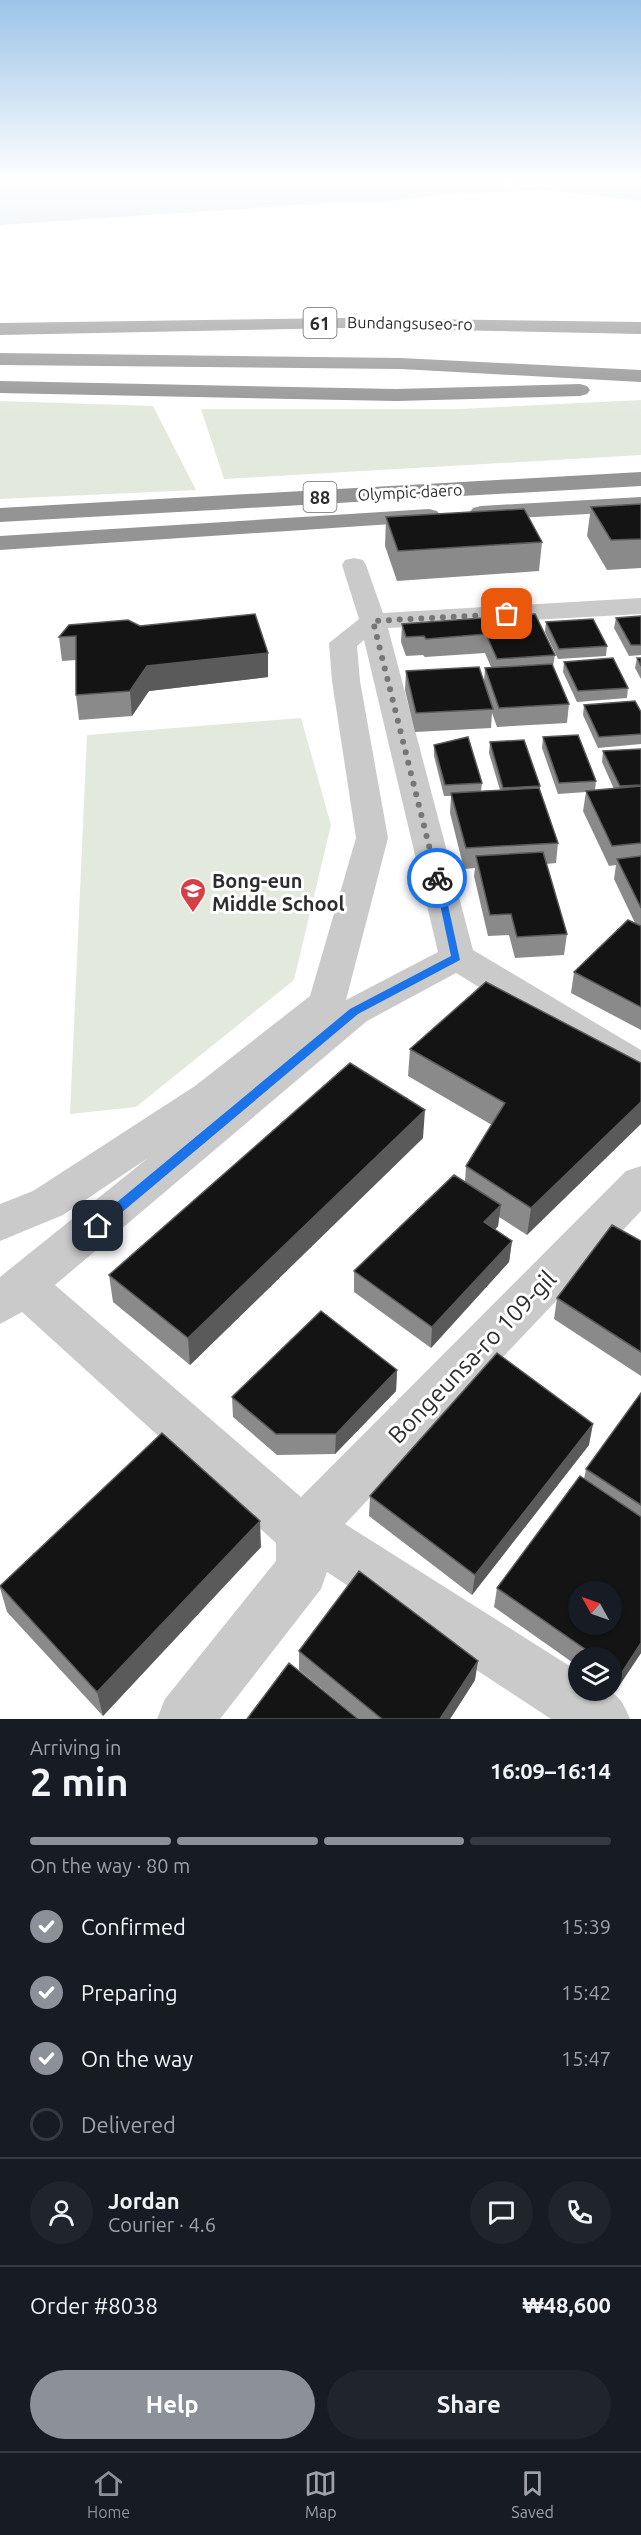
<!DOCTYPE html>
<meta charset="utf-8">
<style>
:root{--surface:#171b24;--page:#20242c;--text:#f1f3f6;--muted:#9ea1a6;--line:#363941;--accent:#8c9099}
body{margin:0;font-family:Ubuntu,sans-serif;background:var(--page);color:var(--text);height:100vh;display:flex;flex-direction:column;font-size:22px;white-space:nowrap}
*{box-sizing:border-box;margin:0}
p{font-size:20px;color:var(--muted)}
.icon{flex:none;width:33px;height:33px;fill:none;stroke:currentColor;stroke-width:2;stroke-linecap:round;stroke-linejoin:round}
.map{position:relative;height:1719px;overflow:hidden}
.drawer{display:flex;flex-direction:column;background:var(--surface);flex:1}
.drawer>*{flex:none}
.needle{width:39px;rotate:310deg}
.controls{position:absolute;left:568px;top:1581px;display:grid;gap:12px}
.controls a{display:grid;place-items:center;width:54px;height:54px;border-radius:50%;background:var(--surface);box-shadow:0 2px 4px #0004;font-size:30px}
.pin{position:absolute;display:grid;place-items:center;width:51px;height:51px;color:#fff;margin:-26px;border-radius:12px;box-shadow:0 3px 9px #0006}
.courier{position:absolute;display:grid;place-items:center;width:60px;height:60px;margin:-30px;border:4px solid #1a73e8;border-radius:50%;background:#fff;color:#222;box-shadow:0 2px 8px #0007}
.overview em{font-style:normal;font-weight:700}
.overview div{display:flex;flex-direction:column-reverse}
.overview{display:flex;align-items:center;justify-content:space-between;height:102px;padding:0 30px}
h1{font-size:39px;font-weight:700;line-height:45px}
.bar{display:grid;grid-template-columns:repeat(4,1fr);gap:9px 6px;align-content:center;height:72px;padding:0 30px}
.bar i{height:8px;border-radius:4px;background:var(--line)}
.bar .current{background:var(--accent)}
.bar p{grid-column:span 4}
.line{display:flex;align-items:center;gap:15px;padding:0 30px;border-top:2px solid var(--line)}
.line div{flex:1}
.round{display:grid;place-items:center;flex:none;width:63px;height:63px;border-radius:32px;background:var(--page)}
ol{padding:0 30px;list-style:none}
li{display:flex;align-items:center;gap:18px;height:66px}
li p{margin-inline-start:auto}
li .icon{padding:6px;border-radius:50%;background:var(--accent);color:#fff;stroke-width:4}
li:last-child{color:var(--muted)}
li i{width:33px;height:33px;border:3px solid var(--line);border-radius:50%}
.cta{display:flex;gap:12px;margin-top:auto;padding:12px 30px}
.cta a{flex:1;height:69px;border-radius:36px;background:var(--accent);color:#fff;font-size:24px;font-weight:700;line-height:69px;text-align:center}
.cta a+a{background:var(--page);color:var(--text)}
.menu{display:flex;justify-content:space-around;align-items:center;height:84px;border-top:2px solid var(--line);background:var(--surface);font-size:16px;color:var(--muted)}
.menu a{display:grid;justify-items:center;gap:3px}
.menu .current{color:var(--accent)}
.map>svg:first-child{display:block}
.green{fill:#e3e9dc}
.water{fill:#cadbe8}
.lines{fill:none;stroke-linecap:round;stroke-linejoin:round}
.minor{fill:#cacaca;fill-rule:evenodd}
.highway{fill:#949494;fill-rule:evenodd}
.wall{fill:#8a8a8a}
.shaded-wall{fill:#5a5a5a}
.building{fill:#141414;stroke:#5a5a5a;stroke-width:1.5;fill-rule:evenodd}
.route{fill:#1a73e8}
.done{stroke:#767676;stroke-width:6;stroke-dasharray:0 10.8}
.labels{text-anchor:middle;dominant-baseline:central;stroke-width:6;stroke-linejoin:round;paint-order:stroke}
.far-street-label{font-size:16px;fill:#2d2d2d;stroke:#fff}
.shield{fill:#fff;stroke:#6c6c6c;stroke-width:1.5}
.shield-label{font-size:18px;font-weight:bold;fill:#2d2d2d}
.poi-label{font-size:20px;font-weight:bold;fill:#2d2d2d;stroke:#fff;text-anchor:start}
.near-street-label{font-size:24px;fill:#2d2d2d;stroke:#fff}
</style>
<div class="map">
<svg width="641" height="1719" viewBox="0 0 641 1719">
<rect width="100%" height="100%" fill="#fff"/>
<path class="green" d="M641 400V455L224 479 201 409H460Z
M0 401 153 406 196 490 0 499Z
M301 718 331 825 294 980 136 1107 70 1114 87 735Z"/>
<path class="water" d="M0 179H641V201L544 190 438 195 386 202H345L0 225Z"/>
<g class="lines">
<path class="minor" d="M354 558 363 560 366 565 383 613 641 598V614L388 628 473 950 641 1050V1082L627 1078 456 973 367 1021 55 1285 301 1497 626 1171 641 1166V1211L345 1524 579 1672V1690C610 1690 618 1688 630 1719H551L327 1572 321 1589 220 1719H157L165 1699 276 1561V1543L22 1312 0 1324V1277L148 1158 63 1215 0 1241V1204L33 1191 195 1086 310 996 356 838 332 681 329 643 359 619 342 565 345 560ZM364 640 438 952 346 1000 388 838 360 681 357 646Z"/>
<path class="highway" d="M342 318 641 322V334L342 328 0 335V323Z
M0 353 401 358 641 370V382L401 369 0 365Z
M0 381 396 389 580 384 587 386 590 390 587 394 580 396 396 401 0 393Z
M641 472V486L0 522V508Z
M641 497V511L481 520 473 518 469 513 473 508 481 506Z
M429 509 437 511 441 516 437 521 0 550V536Z"/>
</g>
<path class="wall" d="M641 504V568L607 570 587 536 591 507Z
M386 517 542 542 539 571 397 581 385 546Z
M535 614 555 655 553 666 569 704 567 723 497 727 492 713 491 728 415 732 405 690 406 671 484 682 485 668 491 667 485 653 425 657 423 655 406 656 401 642 402 624Z
M641 616V655L629 656 614 628 616 618Z
M546 622 607 646 606 656 558 659 545 632Z
M140 626 268 653V677L149 691 132 716 79 720 76 695V660L62 661 59 637Z
M637 658H641V679L635 668Z
M564 662 628 688 627 698 577 702 563 672Z
M584 705 641 712V744L598 748 583 715Z
M543 737 596 781 595 790 614 789 602 762 603 751 641 749V1030L571 993 574 972 635 923 614 879 616 865 609 866 583 811 586 792 558 794 542 748Z
M490 742 540 786V790L558 843 556 863 546 864 567 934 564 955 515 958 509 935 488 936 474 876 475 868 464 869 450 813 451 796H444L434 756V745L482 783 481 791 500 790 489 753Z
M410 1049 641 1063 527 1235 499 1217 498 1226 495 1230 512 1241 509 1262 431 1348 354 1292V1271L465 1182 466 1166 492 1125 408 1076Z
M423 1138 190 1365 113 1302 109 1275Z
M641 1241V1376L554 1319 557 1298Z
M397 1370 396 1391 335 1454 277 1455 233 1417 232 1397Z
M641 1393V1653L615 1692 612 1690V1658H579V1667L494 1607 497 1588 584 1479 586 1469Z
M589 1445 472 1595 369 1516 370 1496Z
M261 1547 103 1716 7 1612 0 1588V1586Z
M299 1651 475 1680 450 1719H359L299 1670Z"/>
<path class="shaded-wall" d="M268 653V677L149 691 132 716 130 691 147 666Z
M641 1102V1124L527 1235 531 1208Z
M425 1110 423 1138 190 1365 188 1338Z
M501 1205 498 1226 482 1244 484 1222Z
M512 1241 509 1262 431 1348 432 1327Z
M397 1370 396 1391 335 1454 336 1434Z
M593 1424 589 1445 472 1595 475 1575Z
M260 1521 261 1547 103 1716 97 1692Z
M641 1643V1653L615 1692 621 1674Z
M478 1661 475 1680 450 1719H440Z"/>
<path class="building" d="M641 504V539L611 540 591 507Z
M524 509 542 542 398 551 386 517Z
M255 614 268 653 147 666 130 691 76 695V636L59 637 69 625 128 620 140 626Z
M535 614 555 655 497 659 486 634 426 639 424 636 406 637 402 624Z
M641 616V645H631L616 618Z
M593 619 607 646 559 649 546 622Z
M613 658 628 688 578 691 564 662Z
M637 658H641V666Z
M552 664 569 704 499 708 485 668Z
M479 667 493 709 416 713 406 671Z
M635 701 641 712V734L599 737 584 705Z
M578 735 596 781 559 783 543 737Z
M468 737 482 783 445 785 434 745Z
M524 740 540 786 503 788 490 742Z
M641 749V785L620 786 603 751Z
M641 786V843L612 846 586 791Z
M539 788 558 843 466 848 451 793Z
M543 852 567 934 517 937 511 914 490 915 476 856Z
M641 856V908L617 859Z
M628 920 641 926V1007L574 972Z
M486 982 641 1063V1102L531 1208 466 1166 505 1103 410 1049Z
M350 1063 425 1110 188 1338 109 1275Z
M454 1175 501 1205 484 1222 512 1241 432 1327 354 1271Z
M612 1225 641 1241V1352L557 1298Z
M321 1311 397 1370 336 1434H276L232 1397Z
M497 1353 593 1424 475 1575 370 1496Z
M641 1393V1505L586 1469Z
M162 1433 260 1521 97 1692 0 1586Z
M580 1476 641 1517V1643L621 1674 612 1667V1658H598L497 1588ZM579 1592H612V1624H579Z
M359 1571 478 1661 440 1719H382L299 1651Z
M289 1663 358 1719H247Z"/>
<linearGradient id="sky" x2="0" y2="1"><stop stop-color="#9cc4e8"/><stop offset="0.43" stop-color="#fff"/><stop offset="1" stop-color="#fff" stop-opacity="0"/></linearGradient>
<rect width="641" height="419" fill="url(#sky)"/>
<path class="route" d="M434 876 442 878 460 960 358 1014 102 1229H93V1222L350 1009 451 956Z"/>
<g class="lines">
<path class="done" d="M437 878 373 621 507 614"/>
</g>
<defs>
<symbol id="school-pin" viewBox="-11 -11 22 30"><path d="M0 17L-7.5 6A9.5 9.5 0 1 1 7.5 6Z" fill="#d53f45" stroke="#fff"/><path d="M0-5L7-2L0 1L-7-2ZM-4 1L0 2.5L4 1V4Q0 6-4 4Z" fill="#fff"/></symbol>
</defs>
<g fill-rule="evenodd">
<use href="#school-pin" x="178" y="876" width="30" height="40"/>
</g>
<g class="labels">
<g class="far-street-label">
<text transform="translate(410 323) rotate(1)">Bundangsuseo-ro</text>
<text transform="translate(410 492) rotate(-3)">Olympic-daero</text>
</g>
<g class="shield">
<rect x="303.5" y="308" width="33" height="30" rx="4.5"/>
<rect x="303.5" y="482" width="33" height="30" rx="4.5"/>
</g>
<g class="shield-label">
<text x="320" y="323">61</text>
<text x="320" y="497">88</text>
</g>
<g class="poi-label">
<text x="212" y="880">Bong-eun<tspan x="212" dy="23">Middle School</tspan></text>
</g>
<g class="near-street-label">
<text transform="translate(472 1357) rotate(-46)">Bongeunsa-ro 109-gil</text>
</g>
</g>
</svg>
<div class="controls">
<a><svg class="needle" viewBox="-14 -14 28 28"><path d="M0-13l5 13h-10z" fill="#e53935"/><path d="M0 13l5-13h-10z" fill="#9ea1a6"/></svg></a>
<a><svg class="icon" aria-label="layers" viewBox="0 0 24 24"><path d="M12 4l9 5-9 5-9-5zM3 14l9 5 9-5"/></svg></a>
</div>
<div class="pin" style="left:507px;top:614px;background:#ea580c"><svg class="icon" aria-label="bag" viewBox="0 0 24 24"><path d="M5 8h14l-1 12H6zM9 8a3 3 0 0 1 6 0"/></svg></div>
<div class="pin" style="left:98px;top:1226px;background:#1f2937"><svg class="icon" aria-label="home" viewBox="0 0 24 24"><path d="M3 11l9-7 9 7M6 9v11h12V9"/></svg></div>
<div class="courier" style="left:437px;top:878px"><svg class="icon" aria-label="bike" viewBox="0 0 24 24"><circle cx="6" cy="16" r="4"/><circle cx="18" cy="16" r="4"/><path d="M6 16l4-8h5l3 8M10 8l3 8H6M13 5h3"/></svg></div>
</div>
<section class="drawer">
<div class="overview"><div><h1>2 min</h1><p>Arriving in</p></div><em>16:09–16:14</em></div>
<div class="bar"><i class="current"></i><i class="current"></i><i class="current"></i><i></i><p>On the way · 80 m</p></div>
<ol>
<li><svg class="icon" aria-label="check" viewBox="0 0 24 24"><path d="M5 12l5 5 9-10"/></svg>Confirmed<p>15:39</p></li>
<li><svg class="icon" aria-label="check" viewBox="0 0 24 24"><path d="M5 12l5 5 9-10"/></svg>Preparing<p>15:42</p></li>
<li><svg class="icon" aria-label="check" viewBox="0 0 24 24"><path d="M5 12l5 5 9-10"/></svg>On the way<p>15:47</p></li>
<li><i></i>Delivered</li>
</ol>
<div class="line" style="height:108px"><a class="round"><svg class="icon" aria-label="person" viewBox="0 0 24 24"><circle cx="12" cy="8" r="4"/><path d="M4 21q1-7 8-7t8 7"/></svg></a><div><b>Jordan</b><p>Courier · 4.6</p></div><a class="round"><svg class="icon" aria-label="chat" viewBox="0 0 24 24"><path d="M4 5h16v11H9l-5 4z"/></svg></a><a class="round"><svg class="icon" aria-label="phone" viewBox="0 0 24 24"><path d="M5 4h4l2 5-3 2q2 4 5 5l2-3 5 2v4C11 20 4 13 5 4z"/></svg></a></div>
<div class="line" style="height:78px"><div>Order #8038</div><b>₩48,600</b></div>
<div class="cta"><a>Help</a><a>Share</a></div>
</section>
<nav class="menu">
<a class="current"><svg class="icon" aria-label="home" viewBox="0 0 24 24"><path d="M3 11l9-7 9 7M6 9v11h12V9"/></svg>Home</a>
<a><svg class="icon" aria-label="map" viewBox="0 0 24 24"><path d="M3 6l6-2 6 2 6-2v14l-6 2-6-2-6 2zM9 4v14M15 6v14"/></svg>Map</a>
<a><svg class="icon" aria-label="saved" viewBox="0 0 24 24"><path d="M7 4h10v16l-5-4-5 4z"/></svg>Saved</a>
</nav>
